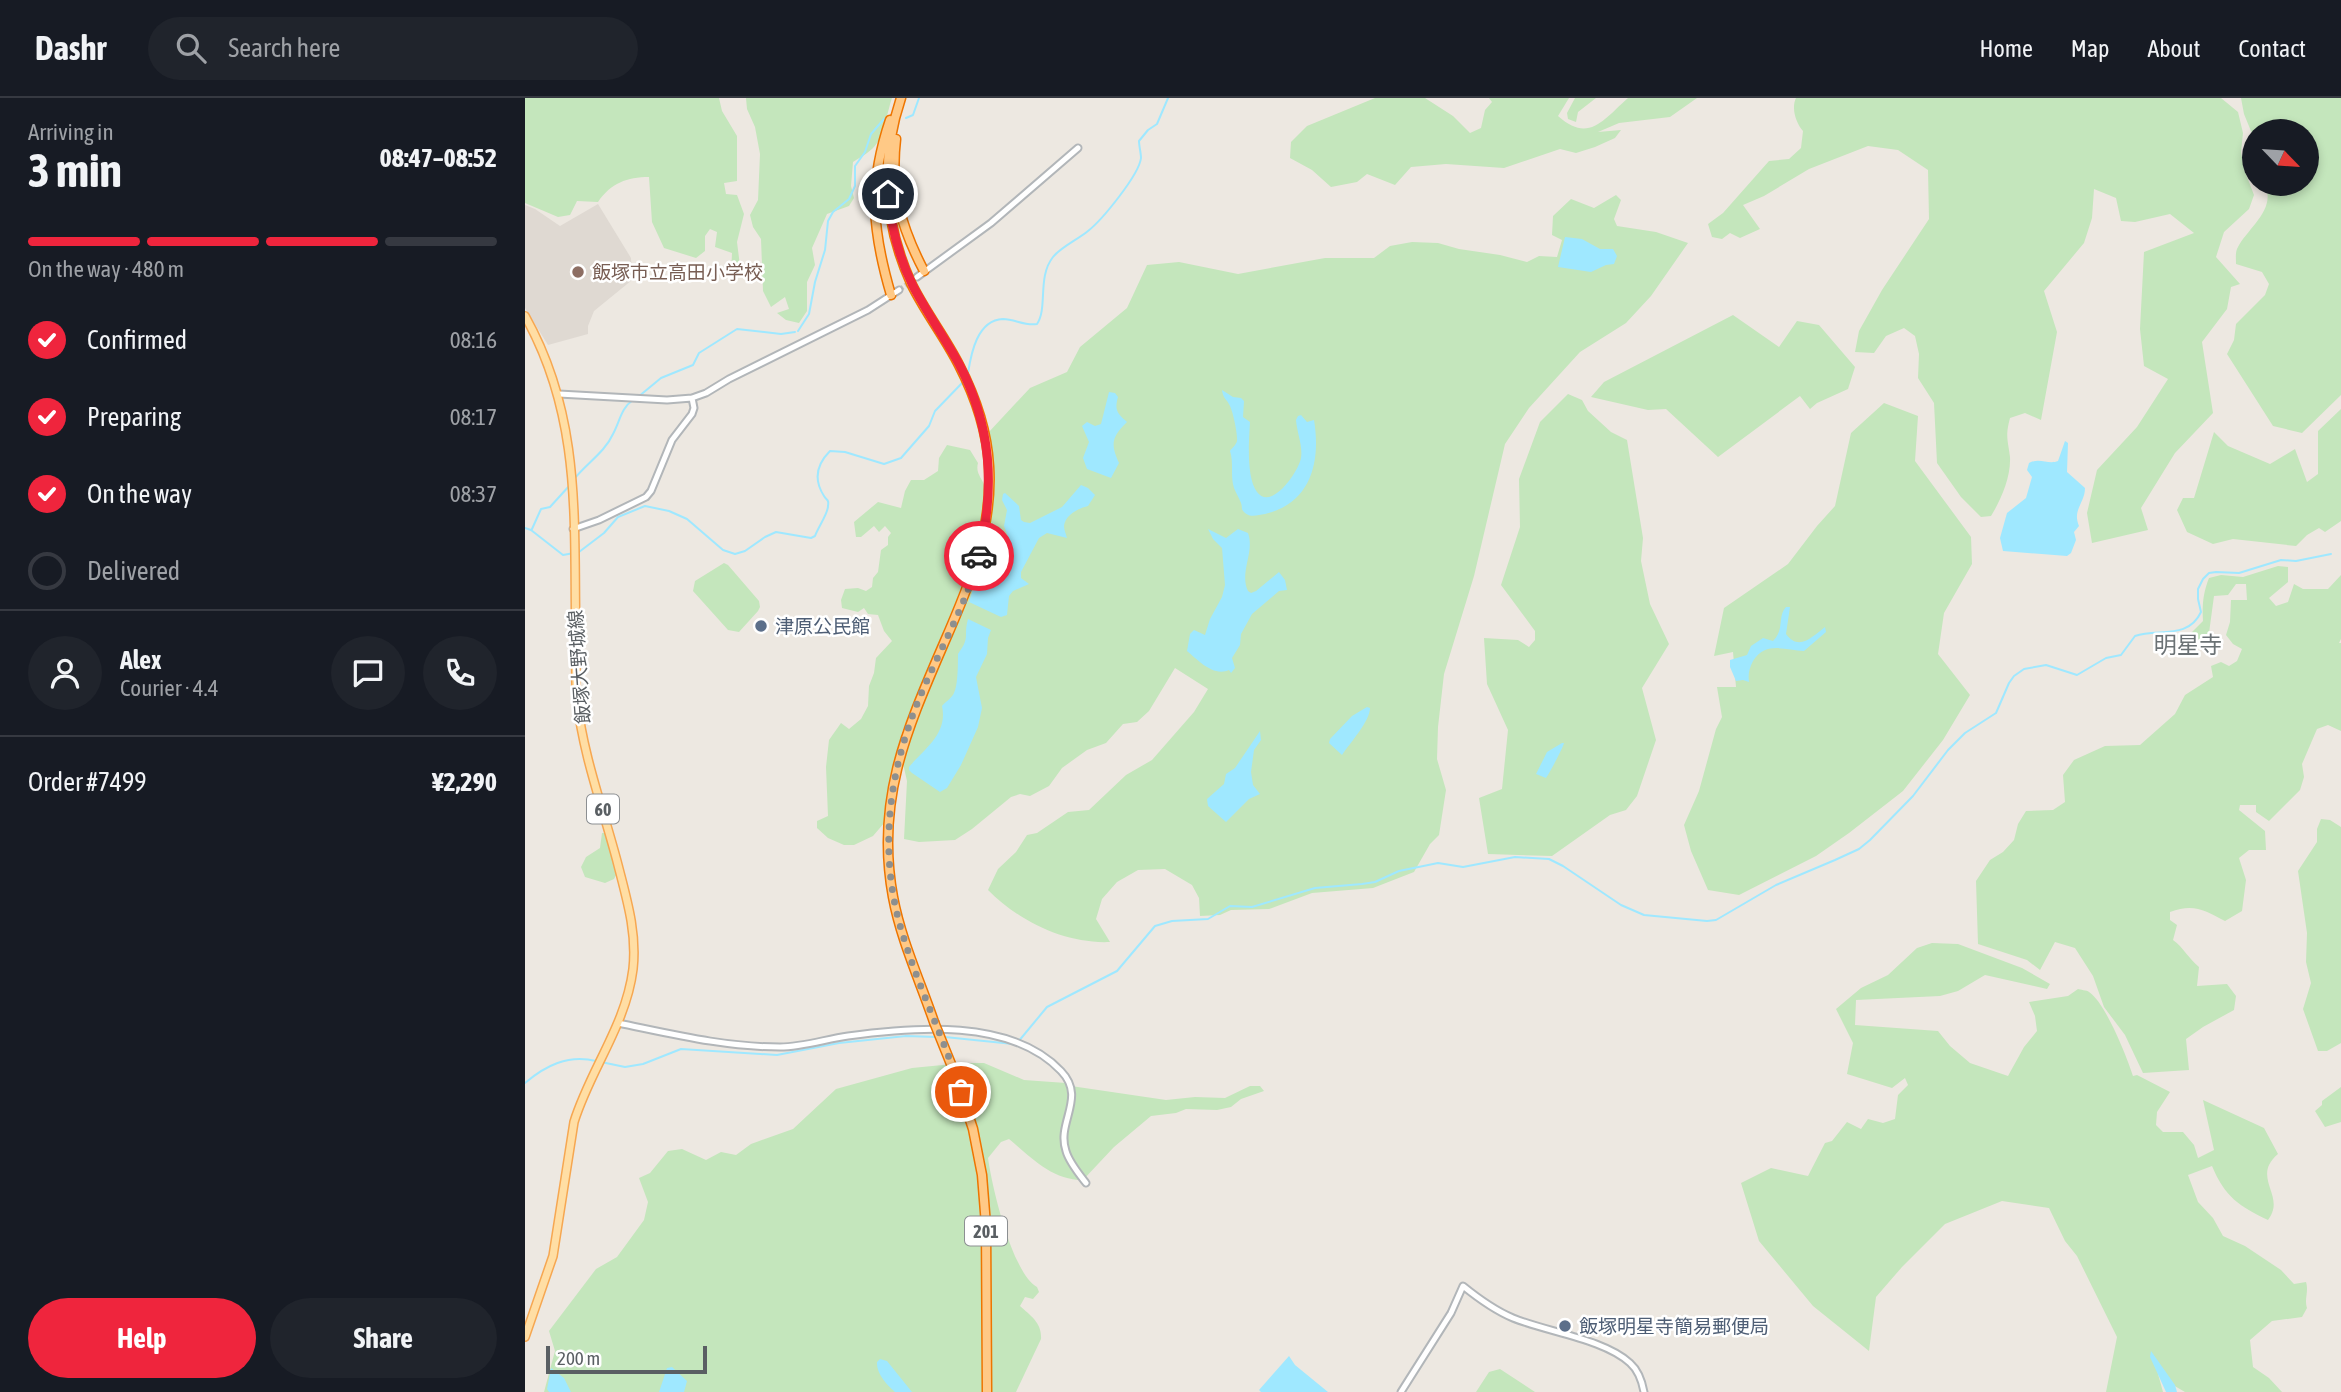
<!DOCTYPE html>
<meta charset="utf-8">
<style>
:root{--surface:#171b24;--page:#20242c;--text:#f1f3f6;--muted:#9ea1a6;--line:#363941;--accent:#ef253d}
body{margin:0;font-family:"Asap Condensed","Noto Sans JP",sans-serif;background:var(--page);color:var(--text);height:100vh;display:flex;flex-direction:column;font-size:26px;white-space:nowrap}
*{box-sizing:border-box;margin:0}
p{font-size:23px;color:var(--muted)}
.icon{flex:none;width:38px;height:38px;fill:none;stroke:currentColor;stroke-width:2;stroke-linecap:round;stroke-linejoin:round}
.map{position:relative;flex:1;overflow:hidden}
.details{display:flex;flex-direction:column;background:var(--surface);width:525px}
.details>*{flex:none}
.needle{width:46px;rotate:115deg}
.buttons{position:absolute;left:1717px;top:21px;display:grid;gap:14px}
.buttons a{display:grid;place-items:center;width:77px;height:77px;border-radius:50%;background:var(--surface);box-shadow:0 4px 10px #0003;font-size:35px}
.scale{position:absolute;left:21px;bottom:18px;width:161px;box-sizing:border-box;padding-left:7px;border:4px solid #5a5f63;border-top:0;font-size:19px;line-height:24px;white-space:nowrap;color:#5a5f63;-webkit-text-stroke:5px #fff;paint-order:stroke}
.pin{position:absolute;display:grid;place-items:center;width:60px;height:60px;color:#fff;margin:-30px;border:4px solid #fff;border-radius:50%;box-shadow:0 2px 7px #0007}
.courier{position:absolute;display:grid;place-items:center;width:70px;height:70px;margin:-35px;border:5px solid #ef253d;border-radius:50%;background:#fff;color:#222;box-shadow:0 2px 9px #0007}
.summary em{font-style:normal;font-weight:700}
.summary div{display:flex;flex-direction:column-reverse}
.summary{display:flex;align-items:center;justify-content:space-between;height:119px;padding:0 28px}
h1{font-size:46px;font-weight:700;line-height:52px}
.bar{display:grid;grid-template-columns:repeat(4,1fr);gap:10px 7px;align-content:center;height:84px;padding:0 28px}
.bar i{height:9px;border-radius:5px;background:var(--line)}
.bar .selected{background:var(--accent)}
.bar p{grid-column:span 4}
.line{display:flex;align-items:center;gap:18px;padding:0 28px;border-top:2px solid var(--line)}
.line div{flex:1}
.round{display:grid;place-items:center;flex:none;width:74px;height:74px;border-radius:37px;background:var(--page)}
ol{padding:0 28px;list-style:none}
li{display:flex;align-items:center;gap:21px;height:77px}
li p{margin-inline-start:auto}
li .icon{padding:7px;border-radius:50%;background:var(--accent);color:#fff;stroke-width:4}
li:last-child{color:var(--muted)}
li i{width:38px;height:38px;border:4px solid var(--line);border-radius:50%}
.button{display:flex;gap:14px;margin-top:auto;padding:14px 28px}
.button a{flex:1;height:80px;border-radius:42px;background:var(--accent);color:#fff;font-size:28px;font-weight:700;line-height:80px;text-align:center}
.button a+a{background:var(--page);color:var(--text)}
header{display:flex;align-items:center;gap:42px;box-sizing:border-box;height:98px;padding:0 35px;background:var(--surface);border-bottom:2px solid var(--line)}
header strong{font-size:33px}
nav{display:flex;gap:38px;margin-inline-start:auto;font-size:24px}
.search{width:490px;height:63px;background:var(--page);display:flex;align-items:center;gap:18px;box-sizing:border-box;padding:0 24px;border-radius:38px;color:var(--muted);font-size:26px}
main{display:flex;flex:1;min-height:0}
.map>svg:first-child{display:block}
.education{fill:#dfd9d2}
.green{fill:#c4e6bc}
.water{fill:#9fe8ff}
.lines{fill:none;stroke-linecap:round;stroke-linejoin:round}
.stream{stroke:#9fe8ff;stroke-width:2}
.minor-tunnel{stroke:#c8c6c2;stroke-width:5;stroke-dasharray:5 2.5;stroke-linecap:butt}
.minor-casing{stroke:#b2b6b9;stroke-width:9}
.major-casing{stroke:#f6a751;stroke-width:10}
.highway-casing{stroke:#ee7500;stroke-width:11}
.minor{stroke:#fff;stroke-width:5}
.major{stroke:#ffdea4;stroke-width:7}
.highway{stroke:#ffc986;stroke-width:8}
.highway-bridge-casing{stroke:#ee7500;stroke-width:11;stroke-linecap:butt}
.highway-bridge{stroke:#ffc986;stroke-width:8}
.done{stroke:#8d8f8f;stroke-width:7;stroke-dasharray:0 12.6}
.route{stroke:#ef253d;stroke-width:9}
.education-dot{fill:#8d6e63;stroke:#fff;stroke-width:2.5}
.service-dot{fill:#5c6f8a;stroke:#fff;stroke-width:2.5}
.labels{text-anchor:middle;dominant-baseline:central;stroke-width:5;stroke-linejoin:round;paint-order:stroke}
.shield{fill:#fff;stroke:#8c8f92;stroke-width:2}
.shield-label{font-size:18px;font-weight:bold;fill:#5a5f63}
.education-label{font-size:19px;fill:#785e54;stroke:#fff;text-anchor:start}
.service-label{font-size:19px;fill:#4e5e75;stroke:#fff;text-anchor:start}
.street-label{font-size:19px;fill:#5a5f63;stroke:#fff}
.quarter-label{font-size:23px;fill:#6b7275;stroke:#fff}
</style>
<header>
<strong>Dashr</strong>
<div class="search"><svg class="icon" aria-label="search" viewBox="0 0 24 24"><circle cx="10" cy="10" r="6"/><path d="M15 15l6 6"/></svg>Search here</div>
<nav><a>Home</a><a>Map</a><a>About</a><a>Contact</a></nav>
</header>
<main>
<section class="details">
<div class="summary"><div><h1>3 min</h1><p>Arriving in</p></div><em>08:47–08:52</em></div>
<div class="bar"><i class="selected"></i><i class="selected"></i><i class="selected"></i><i></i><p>On the way · 480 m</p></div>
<ol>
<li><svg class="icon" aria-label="check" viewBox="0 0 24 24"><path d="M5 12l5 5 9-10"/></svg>Confirmed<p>08:16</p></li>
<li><svg class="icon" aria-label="check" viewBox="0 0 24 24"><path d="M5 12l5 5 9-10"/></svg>Preparing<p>08:17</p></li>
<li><svg class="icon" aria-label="check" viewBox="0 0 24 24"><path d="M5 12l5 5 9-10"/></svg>On the way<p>08:37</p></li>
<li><i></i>Delivered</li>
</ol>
<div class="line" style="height:126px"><a class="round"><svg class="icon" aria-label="person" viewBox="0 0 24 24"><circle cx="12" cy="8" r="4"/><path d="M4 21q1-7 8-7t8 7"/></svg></a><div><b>Alex</b><p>Courier · 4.4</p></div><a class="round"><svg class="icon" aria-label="chat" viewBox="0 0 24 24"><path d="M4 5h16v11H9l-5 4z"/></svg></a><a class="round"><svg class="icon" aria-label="phone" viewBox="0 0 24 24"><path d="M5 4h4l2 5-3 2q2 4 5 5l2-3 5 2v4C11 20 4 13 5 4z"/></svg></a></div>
<div class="line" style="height:91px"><div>Order #7499</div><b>¥2,290</b></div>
<div class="button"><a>Help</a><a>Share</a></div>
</section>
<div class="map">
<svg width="1816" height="1294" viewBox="0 0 1816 1294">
<rect width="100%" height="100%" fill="#ede8e1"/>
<path class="education" d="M73 106 106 160 107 182 69 213 63 228V236L23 247 0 210V107L10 111 35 128Z"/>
<path class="green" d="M0 0H194L197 13 212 38V83L199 85 201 96 212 97 219 116 212 144 216 176H206L207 155 190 149 192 134 185 131 180 138V153L171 160 139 150 127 124 124 79C102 79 86 85 73 104L52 103 45 117 33 119 0 105Z
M221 0H367C362 14 360 34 352 45 347 53 336 59 328 64L326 88 329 100 324 108 302 116 287 150 290 167 282 184V213L274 225 261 222 252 215 264 211 260 199 246 209 238 193 236 141 228 129 225 117 233 102 235 56 230 29 222 11Z
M850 0H900L928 18 945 35 956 30 960 12 967 4 964 0H1044L1033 18C1064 46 1079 21 1103 0H1172L1145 19 1094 25 1073 34 1096 32 1090 40 1070 49 1051 55 1035 51 979 70 921 66 886 69 870 87 842 76 832 84 806 89 787 72 765 60 766 44 782 28Z
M1050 0H1071L1053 14 1051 24 1043 21 1042 15Z
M1271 0H1696L1713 14 1718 35 1716 54 1719 71 1729 97 1724 111 1699 134 1691 159 1715 186 1706 189 1702 211 1677 244 1688 315 1650 355 1616 410 1623 432 1567 445 1562 415 1572 372 1612 329 1643 281 1619 268 1615 231 1619 154 1669 135 1645 116 1610 124 1596 123 1591 100 1569 91 1567 120 1559 145 1519 193 1532 234 1516 322 1500 315 1485 320C1480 339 1483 342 1485 359 1486 379 1476 402 1466 418L1456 419 1436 399 1412 365 1409 305 1393 280 1394 256 1390 238 1379 230 1361 238 1349 255 1330 254 1334 233 1357 192 1404 121 1403 72 1373 52 1343 48 1284 71 1239 98 1218 107 1235 131 1215 140 1205 135 1197 141 1187 139 1183 126 1198 115 1244 63 1264 61 1276 50 1278 33C1271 25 1266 10 1271 0Z
M1716 0H1816V297L1777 335 1748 328 1702 256 1709 242 1711 226 1740 197 1744 186 1737 174 1711 166C1711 160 1710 154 1713 149 1723 130 1753 110 1739 86H1782V33H1729V62L1727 54 1728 38 1719 16Z
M1091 97 1096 102 1089 121 1092 128 1131 134 1163 145 1126 198 1101 225 1055 254 1004 310 980 346 949 478 919 576 913 629 912 661 921 692 914 737 905 746 889 774 848 790 787 795 744 811 706 812 695 817 675 818 674 800 667 787 640 771 613 772 592 784 577 801 571 821 585 844C540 846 495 824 463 792L473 771 491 754 502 737 512 735 543 714 564 712 601 677 627 662 669 614 683 591 650 570 624 613 612 624 598 626 581 645 562 652 537 670 524 688 505 698 495 696 486 699 447 731 430 742 394 744 379 741 382 683 377 661 392 616 446 491 466 427 469 364 463 335 505 290 542 274 555 249 602 210 622 167 654 164 713 176 800 160H849L865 148 887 144 913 145 934 151 975 157 1002 164 1014 158 1032 159 1037 142 1027 137 1028 118 1046 101 1069 110Z
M1208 217 1254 249 1272 223 1294 227 1330 269 1323 291 1292 305 1285 311 1275 298 1193 359 1141 311 1123 312 1066 299 1079 284Z
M1043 296 1057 302 1063 313 1086 334 1102 342 1118 440 1116 463 1125 506 1144 546 1117 590 1131 642 1112 698 1101 712 1085 717 1027 758 963 756 954 700 977 691 983 632 962 586 959 540 993 542 1004 549 1010 542V533L976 487 995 429 994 381 1015 324Z
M1359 305 1393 318 1390 363 1446 439 1447 466 1419 515 1413 556 1445 597 1418 642 1378 693 1324 735 1291 758 1214 797 1183 792 1166 753 1159 727 1174 693 1191 631 1197 619 1192 589H1211L1208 554 1189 558 1199 510 1263 466 1292 428 1310 408 1326 335Z
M1816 311V423L1800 434 1794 430 1782 437 1771 448 1708 441 1688 446 1662 434 1652 412 1658 400H1669L1689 334 1703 348 1745 366 1770 351 1782 384 1793 376V333Z
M422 347 445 352 453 365C450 376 458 380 460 390 463 401 459 418 457 429 452 456 436 480 431 507L377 634 362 701 360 724 348 738 329 747H319L303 740 292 730V723L303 718 301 669 304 642 316 625 324 631 336 621 343 608 344 588 349 575 351 560 367 543 359 533 353 517 343 516 339 510 333 514 317 510 316 502 320 491 333 490 341 493 347 489 348 480 353 474 356 452 363 447V439L366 435 360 428 354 434 349 428 336 439H331L329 424 353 404 376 410 380 393 386 382H399L413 373 414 360Z
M199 465 203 467 234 503 235 509 233 513 214 534 203 532 168 493 170 483Z
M1753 468 1763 469V484L1744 500 1751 508 1763 504 1769 486 1778 491H1803L1816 477V541L1814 545H1816V633L1803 627 1792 631 1777 666 1779 679 1775 692 1744 723 1731 714V707H1715L1714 712 1740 733 1741 752H1724L1714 760 1721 782 1717 813 1700 823C1680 812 1668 805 1645 814V822L1652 827 1648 842C1659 850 1663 860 1674 869L1672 888 1702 886 1711 898 1709 912 1678 929 1661 941 1664 972 1618 975 1600 937 1579 909 1568 878 1550 850 1530 844 1515 872 1502 862 1453 846 1451 783 1465 762 1478 754 1489 742 1493 726 1501 713 1528 712 1540 704 1538 677 1549 662 1580 648 1615 647 1650 616 1660 597 1688 579 1686 568 1696 564 1704 568 1712 563 1717 551 1708 546 1701 537 1705 524 1706 502H1722L1721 486H1711L1703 497 1689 498 1684 535 1673 545 1638 540 1666 535 1678 523C1677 508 1678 495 1684 480L1696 477 1718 479Z
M1796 721 1805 722 1816 729V945L1802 953H1793L1778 911 1786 885 1781 864 1782 835 1773 773 1792 744V731Z
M77 735H80L92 775 89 781 80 785 60 779 56 769 61 759 75 750Z
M1407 845 1433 846 1497 870 1525 886 1522 891 1460 877 1433 893 1415 898 1331 902 1330 927 1413 933 1425 948 1445 965 1483 978 1499 949 1512 933 1510 918 1504 904 1543 898 1553 891C1555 892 1562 892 1564 894 1580 904 1602 959 1608 978L1612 977 1645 994 1632 1014 1631 1027 1638 1034H1658L1669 1047 1673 1060 1689 1052 1678 1002 1739 1030 1753 1056C1729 1076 1753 1093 1748 1112 1747 1116 1745 1119 1743 1122 1714 1108 1700 1099 1687 1068L1663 1077 1673 1104 1688 1120 1698 1138 1720 1148 1756 1172 1769 1186 1781 1184C1784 1194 1779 1200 1782 1210L1777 1219 1747 1223 1725 1242 1728 1269 1744 1280 1757 1294H1660L1641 1283 1630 1265 1638 1294H1581L1592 1239 1552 1158 1540 1143 1524 1110 1477 1103 1420 1126 1377 1169 1351 1199 1344 1253 1288 1208 1234 1143 1216 1085 1246 1070 1283 1078 1300 1045 1307 1043 1322 1024 1336 1031 1343 1021 1358 1025 1370 1021 1373 997 1383 987 1380 980 1367 990 1322 976 1328 945 1311 911 1336 890 1363 877 1392 850Z
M438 965H459L499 982 541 985 546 988 641 1002 670 999 700 1000 725 988H735L739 993 716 1001 706 1009 692 1012 661 1011 651 1015 626 1018 589 1049 558 1082C527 1082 507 1060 484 1041L476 1044 463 1060C467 1089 487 1175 512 1189L514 1194 508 1201 500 1199 495 1208C506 1218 517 1225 516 1241L491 1294H19L30 1253 24 1233 71 1171 92 1159 119 1122 123 1104 114 1080 125 1075 143 1053 157 1051 181 1062 196 1054 211 1057 226 1046 268 1031 311 991 387 970Z
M1816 989V1024L1800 1029 1790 1013 1797 1007V1003Z
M975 1271 1010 1294H951L964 1274Z"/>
<path class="water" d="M1040 139 1057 141 1075 151H1088L1092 158 1089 166 1081 167 1066 174 1033 169Z
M697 292 708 299 716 300 719 303 718 319 725 324C724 342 721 379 732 394 746 413 773 375 776 360 778 348 772 335 771 322L773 318 776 317 782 324 789 322C796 364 786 405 740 416 733 417 726 420 720 415 715 410 718 411 716 405 714 400 711 395 709 390 705 378 709 365 705 353 707 350 711 347 712 343 713 337 708 314 705 308 702 301 698 301 697 292Z
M584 294 590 295 593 299C589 313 593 316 602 324 587 339 585 345 594 365L586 380 562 371 558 360 564 344 557 328 562 324 570 328 576 326Z
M1540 343 1543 345 1542 374 1560 390C1560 405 1547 412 1554 428L1549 434 1551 442 1546 455 1542 458 1478 453 1475 440 1482 415 1501 400 1507 379 1502 372 1504 365C1515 359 1523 367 1533 363Z
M556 387 563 390 570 397 563 408C554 410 540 417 539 428 539 432 541 436 542 440L522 435 514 440 496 474V480L504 486 488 493 484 498 482 517 476 519 444 504 457 464 461 463C466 453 478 451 484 441L479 428 482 412 477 402 478 396 480 395 494 408 496 422 499 424 505 425 537 409Z
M683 431 701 440 713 431 723 435C730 454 714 474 723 493L726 495 731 493 754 474 760 482 762 492 754 493 727 516 716 536 715 547 707 560 710 570 706 575 704 572C688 579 673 562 662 553L665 536 669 532 680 537 685 521 697 499 700 487 697 450 688 441Z
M1261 509H1265L1261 536C1274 554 1288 538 1300 529L1301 534 1279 553C1260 552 1241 543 1228 563 1224 571 1223 576 1224 584L1218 582 1211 583 1205 569V562L1222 557 1226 548 1238 540 1248 543C1260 531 1252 519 1261 509Z
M443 521 466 532 463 540 462 556 451 579 457 610 453 629 436 667 422 690 415 694 387 675 384 672V669C400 650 423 636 417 608 420 604 427 600 429 595 433 587 433 566 433 556 446 538 438 539 443 521Z
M842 609 845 610C845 623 825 645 817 657L804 645 805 641 827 618Z
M735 633 736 642 729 652 726 674 728 687 735 696 724 701 701 724 683 708 682 701 699 686 701 676 710 670Z
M1037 645H1039C1038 650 1024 676 1021 680L1011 676 1022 654Z
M1626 1253 1650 1287 1652 1294H1641L1625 1259Z
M764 1258 770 1267 803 1294H736L734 1292Z
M355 1261 362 1263 387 1294H370C362 1287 351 1275 352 1264Z
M147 1269 162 1283 159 1294H134L142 1270Z
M26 1270 39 1280 46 1294H24L22 1291Z"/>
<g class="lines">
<path class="stream" d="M381 20 388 17 394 0
M273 233 284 216 290 184 300 152 303 123 308 114 324 101 330 88V68L340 54 346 36 359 21H362
M443 275C446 256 452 222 478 221 490 221 499 228 512 226 523 210 512 179 528 159 536 149 552 142 563 133 577 122 614 77 616 60 616 55 614 48 614 43L623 32 632 26 643 0
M113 299 136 280 168 267 174 255 212 231 256 236 270 234
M50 380C62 365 80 354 88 336 95 323 96 310 108 302
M0 430 6 432 38 457 49 455
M7 431 16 411 25 409 45 387
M54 454 79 435 93 419 120 408 144 413 162 421 198 452 210 456 220 453 240 439 251 434 286 440 290 438C293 429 303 416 303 408 304 401 302 403 299 398 288 381 292 366 305 353L320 354 359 366 376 360 404 328 410 313 439 283
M420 939 488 946
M493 944 522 909 592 873 630 828 647 823 683 821 705 808 727 809 790 790 837 786 850 784 874 773 913 765 938 769 990 759 1024 761 1038 768 1096 807 1119 817 1182 823 1191 822 1251 787 1310 762 1334 751 1345 742 1388 698 1423 652 1440 635 1471 615 1484 585 1489 578 1499 571 1521 567 1552 577 1581 560 1596 557 1610 538C1633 530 1663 542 1676 514L1673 501V491L1678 481 1684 475 1691 474 1714 475 1756 462 1771 463 1806 456
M76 964 100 969 118 966 156 951 252 957 314 945 381 938 411 939
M0 985C20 968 43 956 71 963"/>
<path class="minor-tunnel" d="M374 192 392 179"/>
<defs>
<path id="minor" d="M392 179 466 125 553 50
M34 296 142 302 167 300 181 295 204 281 343 212 374 192
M48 431 74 422 121 399 126 393 147 342 167 316 169 310 167 300
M93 925C147 936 199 949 255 949 278 949 301 941 323 938 388 929 486 920 536 973 562 1000 531 1024 541 1053 544 1064 554 1076 561 1085
M876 1294 926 1215 938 1188C954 1201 969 1212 988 1220 1022 1234 1079 1241 1105 1265 1114 1273 1117 1283 1119 1294"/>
<path id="major" d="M0 218C59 323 48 429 51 544 51 563 50 583 52 602 58 658 79 713 93 767 102 802 112 835 108 871 101 927 65 972 49 1024L28 1158 0 1239"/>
<path id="highway" d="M376 0C355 62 359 125 386 185 400 214 420 239 434 267 450 298 462 333 464 368 468 431 444 488 419 545 382 631 350 702 368 799 376 842 395 883 409 924
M365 22C343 87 347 132 366 197
M371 41C365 91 376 129 399 173
M430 976 448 1031 457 1077 461 1127 462 1294"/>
</defs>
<use href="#minor" class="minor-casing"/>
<use href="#major" class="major-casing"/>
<use href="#highway" class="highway-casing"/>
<use href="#minor" class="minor"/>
<use href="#major" class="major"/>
<use href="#highway" class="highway"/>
<defs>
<path id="highway-bridge" d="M409 924 430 976"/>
</defs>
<use href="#highway-bridge" class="highway-bridge-casing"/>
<use href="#highway-bridge" class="highway-bridge"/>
</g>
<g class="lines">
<path class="done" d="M436 994C419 940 393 889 377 834 356 765 361 693 385 625 404 568 439 516 454 458"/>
<path class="route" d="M363 96C366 128 374 160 388 188 402 215 420 240 434 266 467 329 470 390 454 458"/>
</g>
<circle class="education-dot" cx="53" cy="174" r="7"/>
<g class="service-dot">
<circle cx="236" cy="528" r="7"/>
<circle cx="1040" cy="1228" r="7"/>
</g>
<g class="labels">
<g class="shield">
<rect x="62" y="696.5" width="32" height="29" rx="5"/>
<rect x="440" y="1118.5" width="42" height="29" rx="5"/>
</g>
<g class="shield-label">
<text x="78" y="711">60</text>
<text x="461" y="1133">201</text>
</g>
<g class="education-label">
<text x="67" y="174">飯塚市立高田小学校</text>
</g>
<g class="service-label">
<text x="250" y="528">津原公民館</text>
<text x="1054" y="1228">飯塚明星寺簡易郵便局</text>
</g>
<g class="street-label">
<text transform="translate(54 569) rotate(-94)">飯塚大野城線</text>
</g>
<g class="quarter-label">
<text x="1663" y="547">明星寺</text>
</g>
</g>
</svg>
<div class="buttons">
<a><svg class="needle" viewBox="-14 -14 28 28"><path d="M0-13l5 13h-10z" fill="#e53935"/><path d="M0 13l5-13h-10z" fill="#9ea1a6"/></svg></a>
</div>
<div class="scale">200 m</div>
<div class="pin" style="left:436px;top:994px;background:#ea580c"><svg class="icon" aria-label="bag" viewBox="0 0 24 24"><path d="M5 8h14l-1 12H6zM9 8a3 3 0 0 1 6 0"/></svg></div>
<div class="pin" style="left:363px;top:96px;background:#1f2937"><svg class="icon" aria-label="home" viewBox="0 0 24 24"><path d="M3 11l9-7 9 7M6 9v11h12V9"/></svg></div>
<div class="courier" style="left:454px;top:458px"><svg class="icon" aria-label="car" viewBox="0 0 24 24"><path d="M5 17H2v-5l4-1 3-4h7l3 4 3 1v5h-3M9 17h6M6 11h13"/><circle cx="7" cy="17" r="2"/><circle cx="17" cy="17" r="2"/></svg></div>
</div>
</main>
